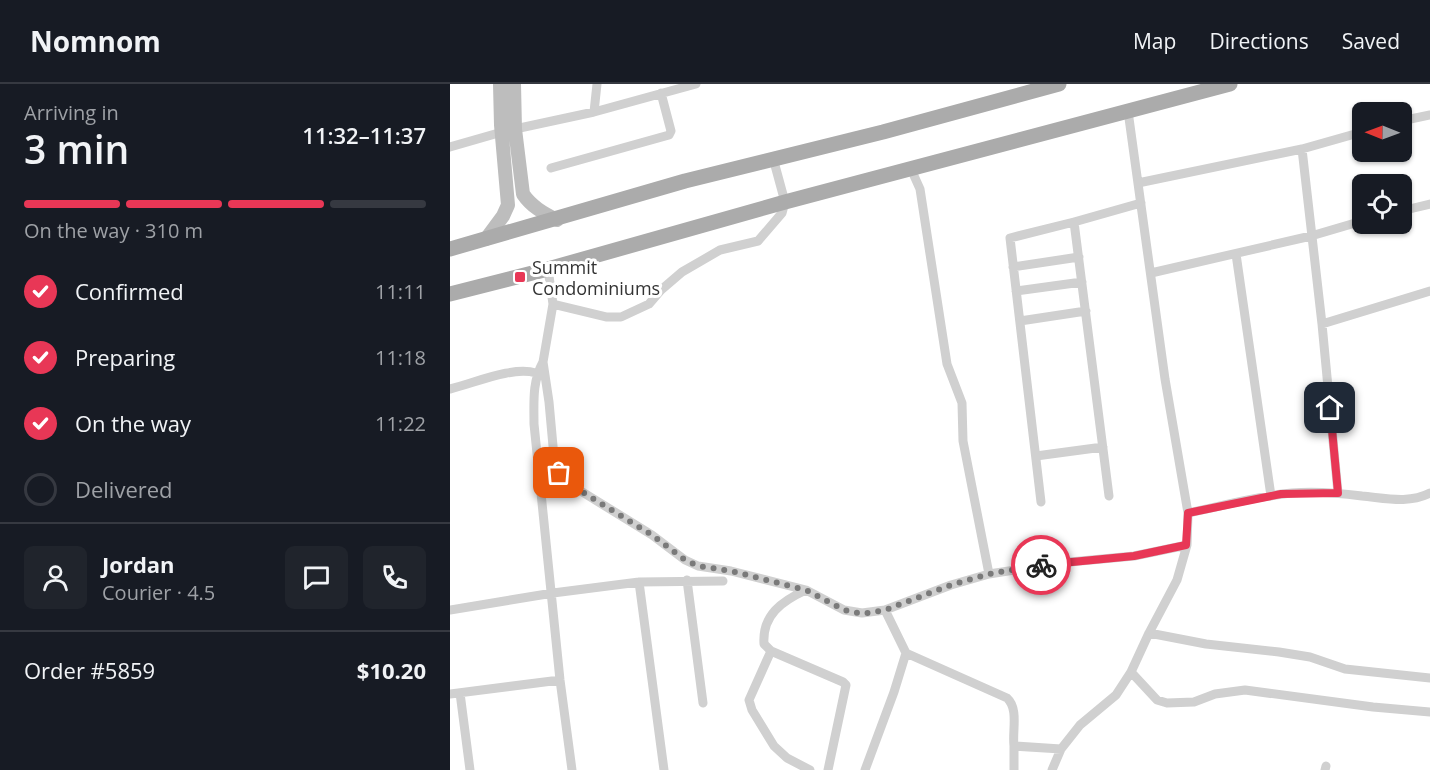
<!DOCTYPE html>
<meta charset="utf-8">
<style>
:root{--surface:#171b24;--page:#20242c;--text:#f1f3f6;--muted:#9ea1a6;--line:#363941;--accent:#e83756}
body{margin:0;font-family:"Open Sans",sans-serif;background:var(--page);color:var(--text);height:100vh;display:flex;flex-direction:column;font-size:22px;white-space:nowrap}
*{box-sizing:border-box;margin:0}
p{font-size:20px;color:var(--muted)}
.icon{flex:none;width:33px;height:33px;fill:none;stroke:currentColor;stroke-width:2;stroke-linecap:round;stroke-linejoin:round}
.map{position:relative;flex:1;overflow:hidden}
.side{display:flex;flex-direction:column;background:var(--surface);width:450px}
.side>*{flex:none}
.needle{width:39px;rotate:271deg}
.controls{position:absolute;left:902px;top:18px;display:grid;gap:12px}
.controls a{display:grid;place-items:center;width:60px;height:60px;border-radius:9px;background:var(--surface);box-shadow:0 2px 4px #0004;font-size:30px}
.pin{position:absolute;display:grid;place-items:center;width:51px;height:51px;color:#fff;margin:-26px;border-radius:12px;box-shadow:0 3px 9px #0006}
.courier{position:absolute;display:grid;place-items:center;width:60px;height:60px;margin:-30px;border:4px solid #e83756;border-radius:50%;background:#fff;color:#222;box-shadow:0 2px 8px #0007}
.head em{font-style:normal;font-weight:600}
.head div{display:flex;flex-direction:column-reverse}
.head{display:flex;align-items:center;justify-content:space-between;height:102px;padding:0 24px}
h1{font-size:39px;font-weight:600;line-height:45px}
.bar{display:grid;grid-template-columns:repeat(4,1fr);gap:9px 6px;align-content:center;height:72px;padding:0 24px}
.bar i{height:8px;border-radius:4px;background:var(--line)}
.bar .active{background:var(--accent)}
.bar p{grid-column:span 4}
.line{display:flex;align-items:center;gap:15px;padding:0 24px;border-top:2px solid var(--line)}
.line div{flex:1}
.round{display:grid;place-items:center;flex:none;width:63px;height:63px;border-radius:9px;background:var(--page)}
ol{padding:0 24px;list-style:none}
li{display:flex;align-items:center;gap:18px;height:66px}
li p{margin-inline-start:auto}
li .icon{padding:6px;border-radius:50%;background:var(--accent);color:#fff;stroke-width:4}
li:last-child{color:var(--muted)}
li i{width:33px;height:33px;border:3px solid var(--line);border-radius:50%}
header{display:flex;align-items:center;gap:36px;box-sizing:border-box;height:84px;padding:0 30px;background:var(--surface);border-bottom:2px solid var(--line)}
header strong{font-size:28px}
nav{display:flex;gap:33px;margin-inline-start:auto;font-size:21px}
main{display:flex;flex:1;min-height:0}
.map>svg:first-child{display:block}
.lines{fill:none;stroke-linecap:round;stroke-linejoin:round}
.street{stroke:#d0d0d0;stroke-width:9}
.secondary{stroke:#bdbdbd;stroke-width:14}
.primary{stroke:#ababab;stroke-width:15}
.done{stroke:#7a7a7a;stroke-width:6;stroke-dasharray:0 10.8}
.route{stroke:#e83756;stroke-width:8}
.poi-dot{fill:#e83756;stroke:#fff;stroke-width:2}
.labels{text-anchor:middle;dominant-baseline:central;stroke-width:6;stroke-linejoin:round;paint-order:stroke}
.poi-label{font-size:18px;fill:#333;stroke:#fff;text-anchor:start}
</style>
<header>
<strong>Nomnom</strong>
<nav><a>Map</a><a>Directions</a><a>Saved</a></nav>
</header>
<main>
<section class="side">
<div class="head"><div><h1>3 min</h1><p>Arriving in</p></div><em>11:32–11:37</em></div>
<div class="bar"><i class="active"></i><i class="active"></i><i class="active"></i><i></i><p>On the way · 310 m</p></div>
<ol>
<li><svg class="icon" aria-label="check" viewBox="0 0 24 24"><path d="M5 12l5 5 9-10"/></svg>Confirmed<p>11:11</p></li>
<li><svg class="icon" aria-label="check" viewBox="0 0 24 24"><path d="M5 12l5 5 9-10"/></svg>Preparing<p>11:18</p></li>
<li><svg class="icon" aria-label="check" viewBox="0 0 24 24"><path d="M5 12l5 5 9-10"/></svg>On the way<p>11:22</p></li>
<li><i></i>Delivered</li>
</ol>
<div class="line" style="height:108px"><a class="round"><svg class="icon" aria-label="person" viewBox="0 0 24 24"><circle cx="12" cy="8" r="4"/><path d="M4 21q1-7 8-7t8 7"/></svg></a><div><b>Jordan</b><p>Courier · 4.5</p></div><a class="round"><svg class="icon" aria-label="chat" viewBox="0 0 24 24"><path d="M4 5h16v11H9l-5 4z"/></svg></a><a class="round"><svg class="icon" aria-label="phone" viewBox="0 0 24 24"><path d="M5 4h4l2 5-3 2q2 4 5 5l2-3 5 2v4C11 20 4 13 5 4z"/></svg></a></div>
<div class="line" style="height:78px"><div>Order #5859</div><b>$10.20</b></div>
</section>
<div class="map">
<svg width="980" height="686" viewBox="0 0 980 686">
<rect width="100%" height="100%" fill="#fff"/>
<g class="lines">
<path class="street" d="M678 27 715 295 738 429
M144 28 147 0
M951 37 980 31
M65 45 144 28 246 0
M0 63 52 48
M852 65 872 240 888 409
M101 84 219 51 221 47 211 9
M461 85 470 105 497 280 512 319 513 357 539 490
M688 99 852 65 912 48
M951 127 980 120
M786 170 821 412
M563 183 629 173
M98 185 103 220 93 278 99 318 104 373 109 389 121 401 202 451 235 476 248 482 281 487 356 506 394 526 412 529 435 526 501 501 539 490 609 479 684 472 737 461
M701 189 861 152 912 137
M566 207 632 198
M103 220 157 233H171L199 220 211 206 232 188 270 166 308 157 332 129 335 118 323 74
M570 237 636 227
M872 240 980 207
M93 278C82 298 84 318 84 340L110 596 122 686
M0 305C25 299 62 282 86 289
M586 372 653 363
M659 412 624 138 691 119
M591 418 560 154 624 138
M237 496 253 619
M189 498 214 686
M356 506C332 517 312 531 314 560L321 567 393 598 396 601 378 686
M0 526 103 509 189 498 273 497
M699 549 756 560 829 568 860 573 895 585 980 594
M321 567 299 616 302 626 324 662 337 674 360 686
M456 569 557 614C569 625 562 647 564 662
M681 588 707 616 717 619 744 618 765 610 795 606 923 623 980 628
M10 609 20 686
M0 610 110 596
M415 686 444 608 456 569 435 526
M564 686V662L611 665 630 641 666 611 681 588 699 549 727 496 737 461 738 429C772 422 807 412 842 409 865 407 889 409 912 412 935 414 959 420 980 409
M602 686 611 665
M875 686 876 682"/>
<path class="secondary" d="M64 0 65 45 73 110C81 122 93 129 107 136
M36 155 53 132 58 121 51 41 50 0"/>
<path class="primary" d="M0 165 235 97 433 48 609 0
M0 210 98 185 335 118 780 0"/>
</g>
<g class="lines">
<path class="done" d="M109 389 121 401 202 451 235 476 248 482 281 487 356 506 394 526 412 530 435 526 501 501 539 490 591 481"/>
<path class="route" d="M591 481 684 472 736 461 738 429 831 410 888 409 880 324"/>
</g>
<rect class="poi-dot" x="64" y="187" width="12" height="12" rx="3"/>
<g class="labels">
<g class="poi-label">
<text x="82" y="183">Summit<tspan x="82" dy="21">Condominiums</tspan></text>
</g>
</g>
</svg>
<div class="controls">
<a><svg class="needle" viewBox="-14 -14 28 28"><path d="M0-13l5 13h-10z" fill="#e53935"/><path d="M0 13l5-13h-10z" fill="#9ea1a6"/></svg></a>
<a><svg class="icon" aria-label="locate" viewBox="0 0 24 24"><circle cx="12" cy="12" r="6"/><path d="M12 2v4M12 18v4M2 12h4M18 12h4"/></svg></a>
</div>
<div class="pin" style="left:109px;top:389px;background:#ea580c"><svg class="icon" aria-label="bag" viewBox="0 0 24 24"><path d="M5 8h14l-1 12H6zM9 8a3 3 0 0 1 6 0"/></svg></div>
<div class="pin" style="left:880px;top:324px;background:#1f2937"><svg class="icon" aria-label="home" viewBox="0 0 24 24"><path d="M3 11l9-7 9 7M6 9v11h12V9"/></svg></div>
<div class="courier" style="left:591px;top:481px"><svg class="icon" aria-label="bike" viewBox="0 0 24 24"><circle cx="6" cy="16" r="4"/><circle cx="18" cy="16" r="4"/><path d="M6 16l4-8h5l3 8M10 8l3 8H6M13 5h3"/></svg></div>
</div>
</main>
